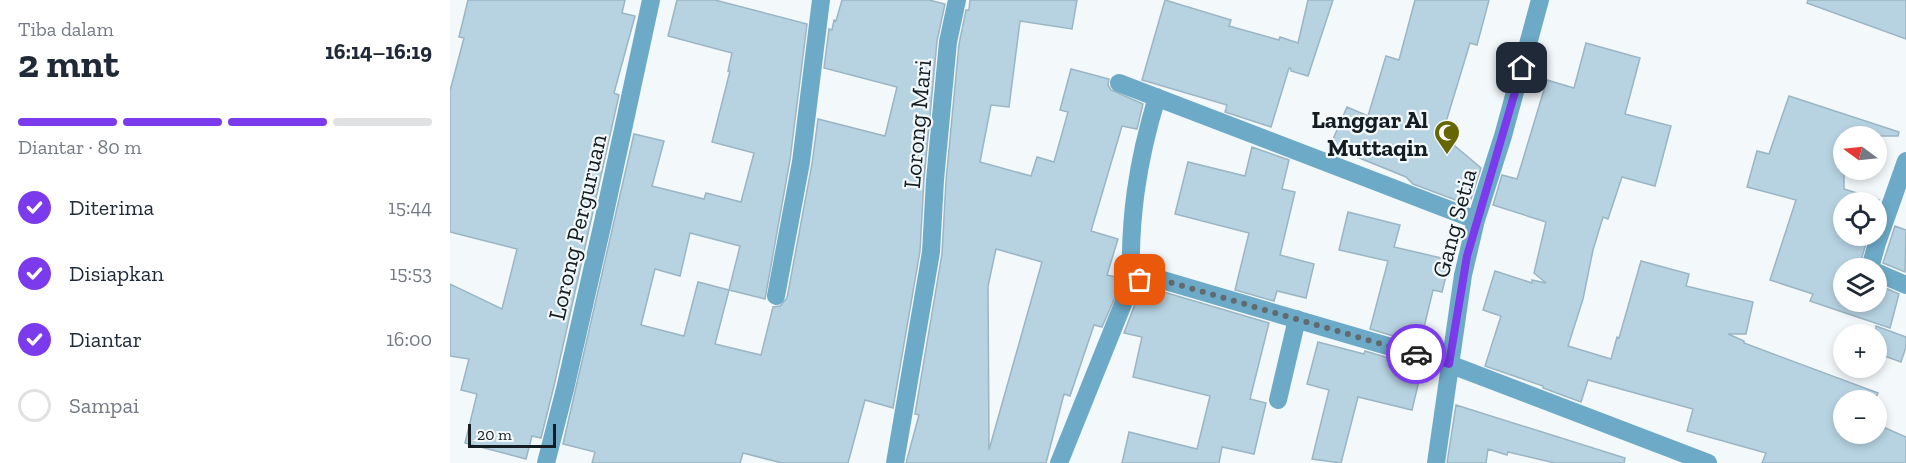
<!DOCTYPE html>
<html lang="id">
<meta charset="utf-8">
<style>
:root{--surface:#fff;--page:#f2f2f3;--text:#1f2937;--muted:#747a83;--line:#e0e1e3;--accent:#7c3aed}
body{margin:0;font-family:"Zilla Slab",serif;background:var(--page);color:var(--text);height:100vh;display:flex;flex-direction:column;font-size:22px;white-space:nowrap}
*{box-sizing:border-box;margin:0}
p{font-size:20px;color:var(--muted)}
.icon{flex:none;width:33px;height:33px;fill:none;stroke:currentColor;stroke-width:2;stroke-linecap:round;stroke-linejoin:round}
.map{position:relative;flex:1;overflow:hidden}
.drawer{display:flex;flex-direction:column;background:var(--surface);width:450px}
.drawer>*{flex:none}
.needle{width:39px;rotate:285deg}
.buttons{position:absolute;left:1383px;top:126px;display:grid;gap:12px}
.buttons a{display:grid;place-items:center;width:54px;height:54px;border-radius:50%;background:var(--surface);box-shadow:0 3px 9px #0003;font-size:30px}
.scale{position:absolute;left:18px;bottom:15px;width:88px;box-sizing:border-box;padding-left:6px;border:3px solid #131d22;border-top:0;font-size:16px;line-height:21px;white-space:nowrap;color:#131d22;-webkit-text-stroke:4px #f3f8fb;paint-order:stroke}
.pin{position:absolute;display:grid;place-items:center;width:51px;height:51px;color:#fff;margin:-26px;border-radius:12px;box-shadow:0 3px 9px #0006}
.courier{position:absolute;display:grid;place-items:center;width:60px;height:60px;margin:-30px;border:4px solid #7c3aed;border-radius:50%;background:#fff;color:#222;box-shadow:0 2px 8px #0007}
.head em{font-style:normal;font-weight:700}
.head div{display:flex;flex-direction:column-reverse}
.head{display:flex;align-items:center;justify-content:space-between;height:102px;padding:0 18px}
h1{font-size:39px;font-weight:700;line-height:45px}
.bar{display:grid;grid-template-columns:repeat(4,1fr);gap:9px 6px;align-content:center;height:72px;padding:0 18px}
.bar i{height:8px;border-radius:4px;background:var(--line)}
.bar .on{background:var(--accent)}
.bar p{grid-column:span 4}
ol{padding:0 18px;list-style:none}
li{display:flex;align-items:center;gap:18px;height:66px}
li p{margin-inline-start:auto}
li .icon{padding:6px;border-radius:50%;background:var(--accent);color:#fff;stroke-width:4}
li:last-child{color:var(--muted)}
li i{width:33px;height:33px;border:3px solid var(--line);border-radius:50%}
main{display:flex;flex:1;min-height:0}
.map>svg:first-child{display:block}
.building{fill:#b7d3e2;stroke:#9ab5c3;stroke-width:1.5;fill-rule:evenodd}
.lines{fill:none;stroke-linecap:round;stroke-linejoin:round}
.street{stroke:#6daac8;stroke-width:18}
.done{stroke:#616a6e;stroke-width:6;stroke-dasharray:0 10.8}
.route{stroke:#7c3aed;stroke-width:8}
.labels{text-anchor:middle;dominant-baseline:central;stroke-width:4.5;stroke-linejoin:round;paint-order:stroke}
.poi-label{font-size:24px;font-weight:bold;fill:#131d22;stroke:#f3f8fb;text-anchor:end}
.street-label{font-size:24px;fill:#131d22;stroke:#f3f8fb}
</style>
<main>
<section class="drawer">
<div class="head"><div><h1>2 mnt</h1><p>Tiba dalam</p></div><em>16:14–16:19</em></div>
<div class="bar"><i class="on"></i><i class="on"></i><i class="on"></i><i></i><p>Diantar · 80 m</p></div>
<ol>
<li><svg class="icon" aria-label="check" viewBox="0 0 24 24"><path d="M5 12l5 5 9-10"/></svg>Diterima<p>15:44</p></li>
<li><svg class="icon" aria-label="check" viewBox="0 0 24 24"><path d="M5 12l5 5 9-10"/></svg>Disiapkan<p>15:53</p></li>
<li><svg class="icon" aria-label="check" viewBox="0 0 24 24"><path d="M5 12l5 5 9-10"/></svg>Diantar<p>16:00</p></li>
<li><i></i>Sampai</li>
</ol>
</section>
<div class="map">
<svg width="1456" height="463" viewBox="0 0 1456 463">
<rect width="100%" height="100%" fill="#f3f8fb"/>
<path class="building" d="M18 0H175L172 13 185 16 164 93 169 95 104 386 91 438 82 436 76 459 15 443 27 394 11 390 19 359 0 356V284L52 309 67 249 0 232V91L14 38 9 37Z
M227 0H265L357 24 340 160 315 299 279 290 265 344 311 355 323 307 330 306 337 298 362 164 368 119 435 136 447 87 374 68 379 29 382 30 384 20 386 21 392 0H479L495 4 487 41 474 179 470 251 443 408 415 400 398 463H332L293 453 290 463H142L145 452 113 444 184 134 214 141 202 186 254 199 256 193 291 202 304 153 262 142 280 71H278L282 53 218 36ZM240 233 290 246 279 290 248 282 234 336 191 325 205 269 230 276Z
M520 0H627L622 29 570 21 559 107 541 105 530 162 581 176 587 157 604 162 618 112 610 110 621 69 659 79 658 85 661 90 693 104 687 129 672 126 641 231 668 239 657 275 670 278V286L652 327 644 325 620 396 614 394 596 463H456L469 415 465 414 492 254 496 181 509 44 516 10H519ZM546 249 592 262 539 450 538 286Z
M715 0 781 20 779 26 829 40 830 37 848 43 858 0H883L858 76 841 71V69L839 68 821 127 775 112 777 105 692 80Z
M965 0H1039L1027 45 1020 43 992 135 1031 168 1021 199 1016 204 963 184 956 177 880 146 897 107 918 116 936 56 949 60Z
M1358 0H1456V39L1357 3Z
M1136 43 1190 58 1175 114 1221 126 1205 186 1172 177 1158 219 1153 217 1143 250 1133 299 1118 346 1161 359 1167 337 1169 338 1191 261 1239 274 1236 286 1303 302 1296 334H1278L1294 341V343L1428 393 1425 400H1394V434H1426V424L1456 437V463H1312L1316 453 1237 431 1243 409 1138 380 1131 402 1093 388V386L1035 366 1051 316 1033 310 1045 271 1082 283V280L1096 283 1084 273 1096 222 1043 205 1052 175 1067 179 1097 80 1124 88Z
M1339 96 1449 132 1448 136H1394V189L1429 200 1426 209V202H1394V236H1418L1409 268H1394V302H1426V284L1449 294 1440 328 1360 301 1363 294 1320 280 1346 200 1297 187 1307 151 1319 154Z
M802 147 839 160 832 189 845 192 830 255 864 264 856 298 827 291 824 301 785 290 799 233 725 214 738 162 795 176Z
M898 212 950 225 944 247 1000 260 992 292 983 290 970 344 920 329 938 261 889 250Z
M1445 226 1456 230 1455 272 1433 263Z
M699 290H707L819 323 800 399 816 403 804 454 772 447 769 463H672L679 432 747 449 760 396 683 377 692 337 674 333 685 304 693 294Z
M1426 326 1456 337V347L1451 362 1426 353Z
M868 342 914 354 915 351 972 368 962 410 908 397 891 463 862 459 879 390 857 384Z
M1006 405 1175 458 1174 463H1105L1058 452 1057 455 1038 449 1036 463H997Z"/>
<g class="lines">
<path class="street" d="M669 83 1026 220
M1420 268 1427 243 1456 161
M1426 272 1456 285
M681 288C679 219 687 163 707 97
M326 296 351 162 371 0
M828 400 847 319
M96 463 115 389 153 222 201 0
M445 463 481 252 485 180 498 42 507 0
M609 463 675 299C684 284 691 277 709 279L999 364 1258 463
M986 463 1013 275 1026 220 1053 136 1090 0"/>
</g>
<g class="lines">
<path class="done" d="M690 280 699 278 709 279 966 354"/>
<path class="route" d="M966 354 999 364 1017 256 1072 68"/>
</g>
<defs>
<symbol id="mosque-pin" viewBox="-11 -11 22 30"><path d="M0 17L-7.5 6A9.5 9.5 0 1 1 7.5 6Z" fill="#676702" stroke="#f3f8fb"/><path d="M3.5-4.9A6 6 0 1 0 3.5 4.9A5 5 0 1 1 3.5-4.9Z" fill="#fff"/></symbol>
</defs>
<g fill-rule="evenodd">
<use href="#mosque-pin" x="982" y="118" width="30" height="40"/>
</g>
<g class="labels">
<g class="poi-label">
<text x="978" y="119">Langgar Al<tspan x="978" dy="28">Muttaqin</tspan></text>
</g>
<g class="street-label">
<text transform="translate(467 124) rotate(-85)">Lorong Mari</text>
<text transform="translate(1004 223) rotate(-75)">Gang Setia</text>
<text transform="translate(127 227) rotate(-77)">Lorong Perguruan</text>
</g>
</g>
</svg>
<div class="buttons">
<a><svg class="needle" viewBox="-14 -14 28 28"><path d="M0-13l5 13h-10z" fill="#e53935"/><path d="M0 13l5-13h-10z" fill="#747a83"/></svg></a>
<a><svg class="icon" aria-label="locate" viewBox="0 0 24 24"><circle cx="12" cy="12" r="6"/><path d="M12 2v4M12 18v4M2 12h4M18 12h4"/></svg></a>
<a><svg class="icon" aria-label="layers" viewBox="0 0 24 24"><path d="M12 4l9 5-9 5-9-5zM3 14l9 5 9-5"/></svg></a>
<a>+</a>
<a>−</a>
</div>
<div class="scale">20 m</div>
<div class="pin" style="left:690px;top:280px;background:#ea580c"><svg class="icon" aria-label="bag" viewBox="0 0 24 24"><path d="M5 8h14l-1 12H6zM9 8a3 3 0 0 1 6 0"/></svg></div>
<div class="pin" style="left:1072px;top:68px;background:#1f2937"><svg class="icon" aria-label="home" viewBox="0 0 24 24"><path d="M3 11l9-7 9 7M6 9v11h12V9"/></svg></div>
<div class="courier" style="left:966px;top:354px"><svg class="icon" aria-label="car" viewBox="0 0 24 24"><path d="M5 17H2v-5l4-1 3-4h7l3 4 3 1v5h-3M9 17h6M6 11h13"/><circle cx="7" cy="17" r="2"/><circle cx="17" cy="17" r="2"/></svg></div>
</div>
</main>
